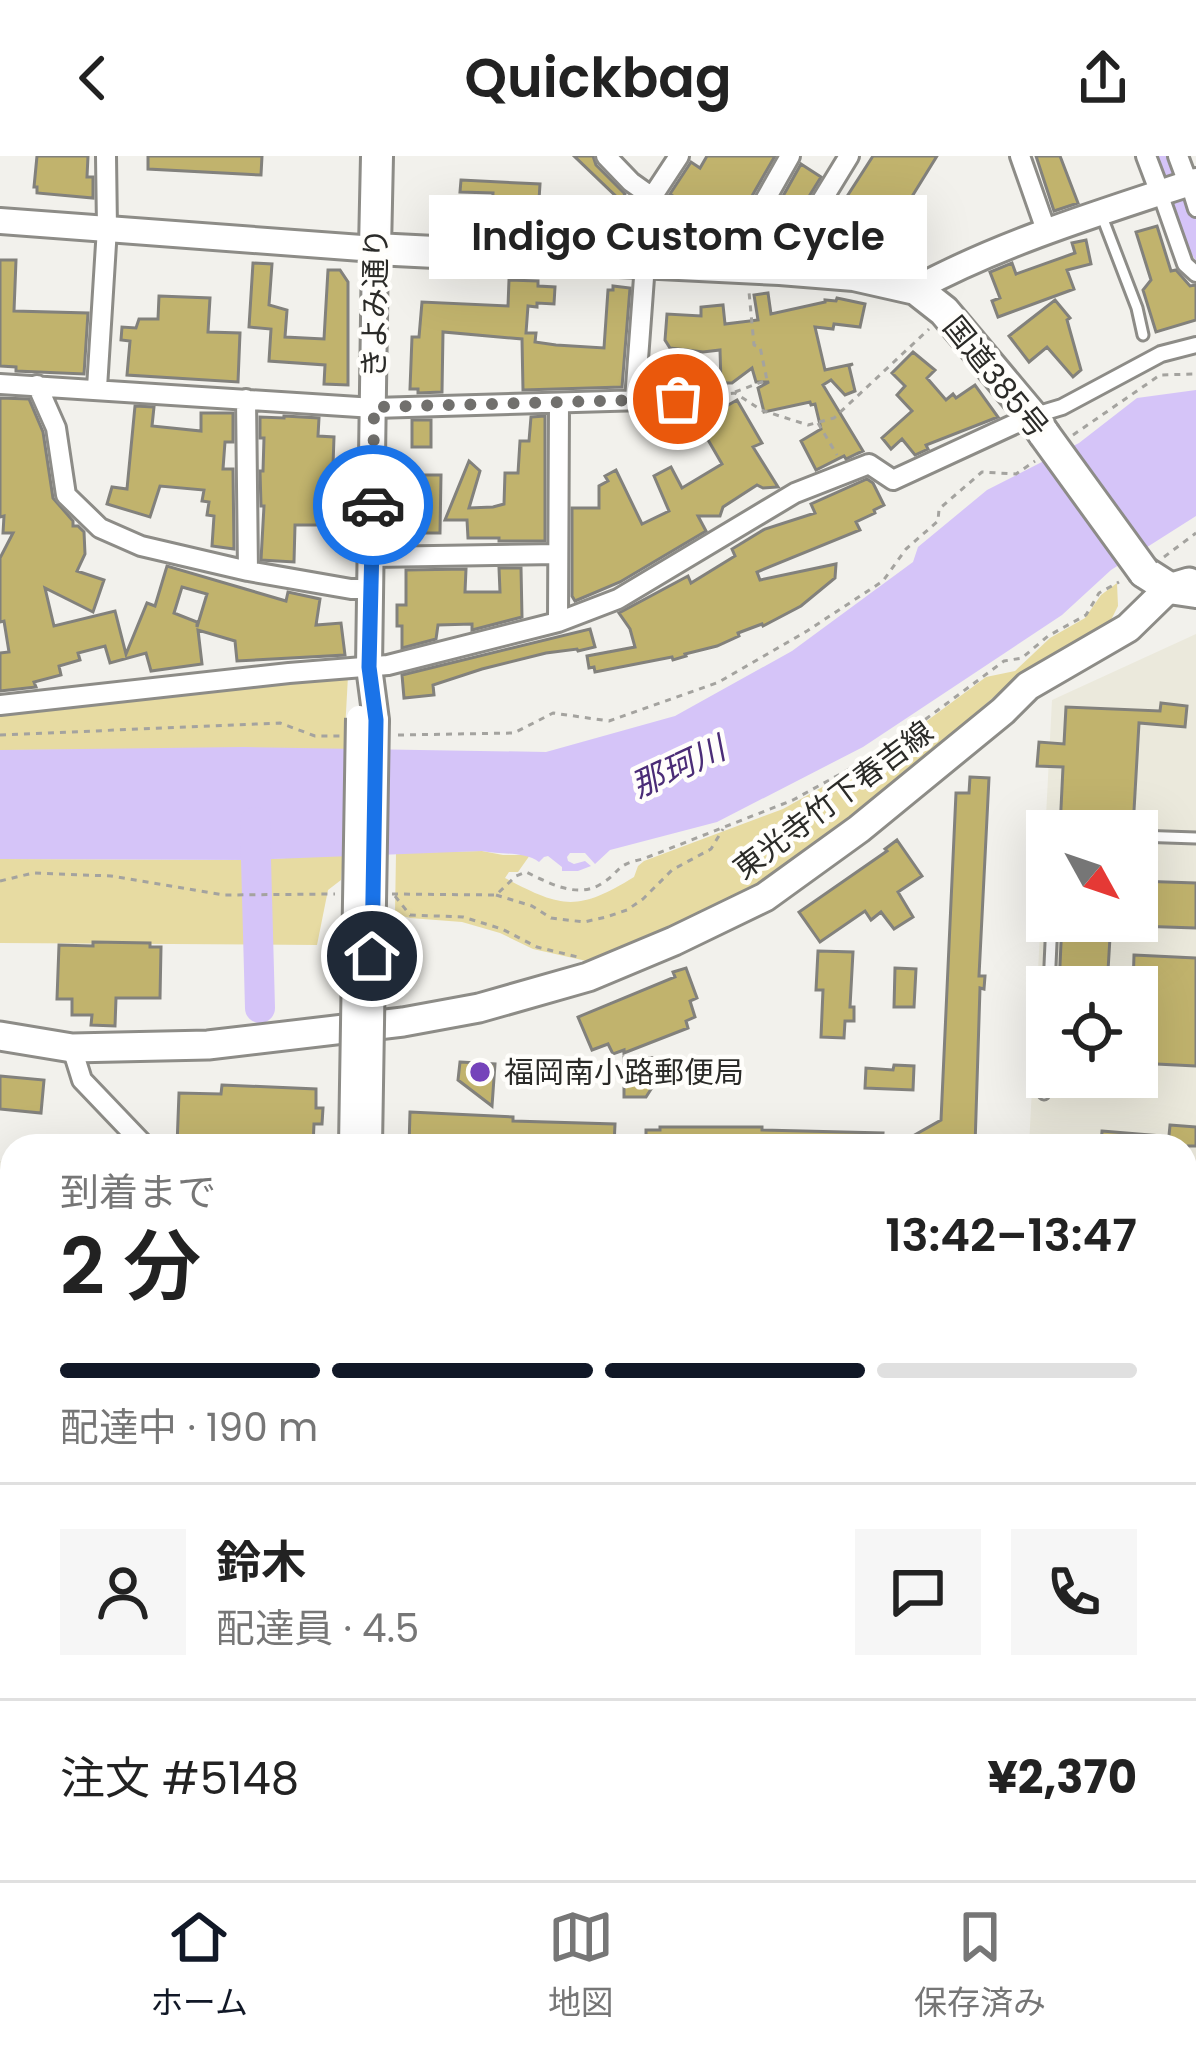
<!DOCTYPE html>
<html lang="ja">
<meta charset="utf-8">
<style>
:root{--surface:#fff;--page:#f6f6f6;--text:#222;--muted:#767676;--line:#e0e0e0;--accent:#111827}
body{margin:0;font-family:Poppins,"Noto Sans JP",sans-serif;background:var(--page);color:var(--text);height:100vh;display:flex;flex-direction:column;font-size:45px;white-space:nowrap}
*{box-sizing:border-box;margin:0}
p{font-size:39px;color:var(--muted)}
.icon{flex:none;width:66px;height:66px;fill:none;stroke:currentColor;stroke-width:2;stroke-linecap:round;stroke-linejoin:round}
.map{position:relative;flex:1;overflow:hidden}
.sheet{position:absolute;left:0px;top:978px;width:1197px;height:747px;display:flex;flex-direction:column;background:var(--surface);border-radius:36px 36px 0 0;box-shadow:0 12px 48px #0002}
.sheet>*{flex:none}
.needle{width:78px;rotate:130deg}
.buttons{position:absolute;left:1026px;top:654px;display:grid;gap:24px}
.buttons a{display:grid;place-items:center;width:132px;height:132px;border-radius:0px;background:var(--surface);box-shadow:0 12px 48px #0002;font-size:60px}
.pin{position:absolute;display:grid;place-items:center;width:102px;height:102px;color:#fff;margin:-51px;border:6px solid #fff;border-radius:50%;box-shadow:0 3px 12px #0007}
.courier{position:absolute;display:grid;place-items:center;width:120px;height:120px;margin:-60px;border:9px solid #1a73e8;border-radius:50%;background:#fff;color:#222;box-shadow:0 3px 15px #0007}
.bubble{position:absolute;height:84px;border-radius:0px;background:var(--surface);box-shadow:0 12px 48px #0002;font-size:39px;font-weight:600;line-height:84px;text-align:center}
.summary em{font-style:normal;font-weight:600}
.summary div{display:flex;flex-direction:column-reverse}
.summary{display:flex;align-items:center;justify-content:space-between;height:204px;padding:0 60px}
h1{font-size:78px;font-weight:600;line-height:90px}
.bar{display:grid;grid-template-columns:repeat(4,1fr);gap:18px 12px;align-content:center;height:144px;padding:0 60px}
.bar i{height:15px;border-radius:9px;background:var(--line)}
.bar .active{background:var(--accent)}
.bar p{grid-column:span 4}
.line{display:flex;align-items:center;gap:30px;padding:0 60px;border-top:3px solid var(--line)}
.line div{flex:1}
.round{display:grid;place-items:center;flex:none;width:126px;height:126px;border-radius:0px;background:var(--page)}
header{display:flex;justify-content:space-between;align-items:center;height:156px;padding:0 60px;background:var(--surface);font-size:54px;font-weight:600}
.tab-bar{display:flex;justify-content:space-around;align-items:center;height:168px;border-top:3px solid var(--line);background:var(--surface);font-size:33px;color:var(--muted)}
.tab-bar a{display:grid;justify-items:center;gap:6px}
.tab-bar .active{color:var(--accent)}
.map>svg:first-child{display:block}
.built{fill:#ebe9dc;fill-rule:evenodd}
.green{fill:#e7dba2}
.water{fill:#d5c4f8}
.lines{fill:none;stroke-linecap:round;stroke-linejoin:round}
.river{stroke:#d5c4f8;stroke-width:30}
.building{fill:#c1b36d;stroke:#82817c;stroke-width:3;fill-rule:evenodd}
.service-casing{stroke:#8d8c87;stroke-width:15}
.pedestrian-casing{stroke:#8d8c87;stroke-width:20}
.minor-casing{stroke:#8d8c87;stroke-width:24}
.tertiary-casing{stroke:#8d8c87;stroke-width:30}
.secondary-casing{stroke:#8d8c87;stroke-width:33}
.trunk-casing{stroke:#8d8c87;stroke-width:36}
.path{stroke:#a4a39f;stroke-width:3;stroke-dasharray:6 6;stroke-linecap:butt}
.service{stroke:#fff;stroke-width:9}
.pedestrian{stroke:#fff;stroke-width:14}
.minor{stroke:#fff;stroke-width:18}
.tertiary{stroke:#fff;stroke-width:24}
.secondary{stroke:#fff;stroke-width:27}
.trunk{stroke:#fff;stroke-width:30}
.rail-casing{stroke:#50504c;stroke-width:9}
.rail{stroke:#fffefb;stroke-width:4.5;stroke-dasharray:14;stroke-linecap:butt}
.tertiary-bridge-casing{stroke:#8d8c87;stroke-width:30;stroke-linecap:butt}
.trunk-bridge-casing{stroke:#8d8c87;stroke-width:36;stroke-linecap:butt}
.tertiary-bridge{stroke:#fff;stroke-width:24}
.trunk-bridge{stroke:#fff;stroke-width:30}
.done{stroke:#71706d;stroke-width:12;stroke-dasharray:0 21.6}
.route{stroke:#1a73e8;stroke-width:15}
.poi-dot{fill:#7543ba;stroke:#fffefb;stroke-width:4.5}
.labels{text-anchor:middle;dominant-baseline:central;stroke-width:9;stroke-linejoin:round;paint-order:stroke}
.street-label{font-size:30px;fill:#2b2b28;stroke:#fffefb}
.poi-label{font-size:30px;fill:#2b2b28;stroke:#fffefb;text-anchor:start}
.water-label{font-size:33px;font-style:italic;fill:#4b2d77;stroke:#fffefb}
</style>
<header><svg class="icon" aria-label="back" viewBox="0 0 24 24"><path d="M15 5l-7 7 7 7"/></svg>Quickbag<svg class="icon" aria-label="share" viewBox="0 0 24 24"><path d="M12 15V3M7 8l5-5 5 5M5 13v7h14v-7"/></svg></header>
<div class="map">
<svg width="1196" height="1724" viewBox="0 0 1196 1724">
<rect width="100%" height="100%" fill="#f2f1ec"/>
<path class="built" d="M1196 478V1062L1185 1061V990H1029L1052 544ZM1047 675H1137V765H1047ZM1047 831H1137V921H1047Z
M0 1005H12V1114L0 1113Z
M0 1653 12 1661V1713H126L131 1724H0Z"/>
<path class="green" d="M1117 427 1118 450 1109 468 1023 515 867 653 762 730 591 806 533 793 500 777 462 766 410 762 395 758 396 697 482 695 503 699H530L518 716H509L505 722C562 753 579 755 634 721L638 710 644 705 783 653 885 596 986 521 1015 515 1050 482 1085 462 1101 439Z
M348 520 344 593 0 594V558Z
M343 699 341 724 328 734 317 789 0 787V703L250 704Z
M1185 1680H1196V1724H1051L1050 1713H1185Z"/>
<path class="water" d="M1150 0H1174L1196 64V105L1176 74Z
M1196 234V360L1111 414 1062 459 863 591 717 666 610 694 595 708 585 697H570L567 701 568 705 574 708 585 705 591 710 578 715H562V711L548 700 544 701 539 706C524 695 500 699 482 695L250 704 0 703V594L244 591 546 596 675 560 792 495 913 406 918 391 987 334 1079 287 1137 242Z"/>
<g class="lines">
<path class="river" d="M255 666 260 852"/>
</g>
<path class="building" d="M37 0H88L87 21H93V42L37 37V31H34Z
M148 0H262L261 19 148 13Z
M574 0H593L596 9 625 38 621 45Z
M707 0H775L729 80 670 38 691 6 700 12Z
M873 0H937L895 68 892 67 875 93 870 89 866 95 859 90 856 93 826 73Z
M1036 0H1060L1078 47 1054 55Z
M801 8 821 21 782 84 759 83Z
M461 24 540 28 537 76 491 74 493 37 460 36Z
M615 44 647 65 652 58 682 79 666 78 668 80 632 72V75L614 73Z
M1157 70 1171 115 1176 114 1190 130 1196 129V164L1156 176 1143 134 1151 124 1136 76Z
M1086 84 1091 108 1067 114 1074 133 998 161 992 145 1000 142 990 116 1012 107 1016 118 1075 97 1072 87Z
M0 104H16L14 155 88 157 84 218 16 215V211L0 210Z
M253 107 272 108 269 149 287 154 285 181 324 183 328 114H340L348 126V229L324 228 325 209 269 205 271 173 249 171Z
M509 124 538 125V130L555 131 554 148 537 147V151L528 150 526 177H536L535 186 556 189 604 192 608 134H613V130L630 132 622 231 523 234 522 183 443 176 442 236 418 237V233H410L412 181H419L422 146 508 150Z
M768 137 771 158 825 146V144L836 145 837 142 865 148 860 171 834 168 833 173 815 171 825 214 853 208 849 210 855 235 845 239 831 224 823 229 863 295 856 298 846 303 844 300 816 314 801 285 821 273 815 248 811 249 810 246 764 256 758 232 769 226H756L752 212 732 227H721L720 194 703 196 670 192 665 184 667 158 701 160V151L723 149 725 168 758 164 754 139Z
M159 140 210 142 208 176 240 177 238 226 127 219 130 185 121 184 122 171 136 172 139 163H158Z
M1055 144 1070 162 1067 164 1081 214 1073 221 1047 191 1029 206 1009 180Z
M913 196 935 214 927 222 946 244 953 238 956 242 975 229 998 261 926 289 928 293 915 299 902 283 891 293 882 282 912 255 897 239 905 230 892 217Z
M0 242 29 243 43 276 53 342 73 365V370H78L84 376 85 398 77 415 104 424 93 456 45 432 54 470 115 455 126 498 147 447 155 450 167 410 286 445 288 436 320 443 316 469 341 467 345 499 237 505 235 485 198 474 202 508 151 515 146 497 110 507 105 490 78 497 80 504 59 510 61 519 34 526 36 531 0 535V497L9 496 4 465 0 466V402L13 377H3L4 360 0 361ZM182 431 207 438 197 471V466L174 457Z
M737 244 762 287 753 291 778 331 763 332 757 329 723 351 720 360H698L706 375 620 426 575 445 572 440V352H599V330L608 325 605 320 616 314 642 368 669 355 654 320 671 311 682 332 722 308 700 270 713 262 711 259Z
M135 250 154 251 152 270 201 275V257H233V286H225L223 313H233L234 393 212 390 214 360 207 359 209 346 202 345 204 334 160 330 150 361 107 348 112 331 127 333Z
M284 260 319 262 318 280 334 281 333 310H342V322H345L346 369H295L294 406 261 404 264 350H261L260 315H263L264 282H260V261L284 262Z
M545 260V385H499V382H468L467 364H445L469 305 480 315 469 352 493 351 504 348 505 317H518L520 285H529L531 261Z
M412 264H431V291H412Z
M410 319H441L440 377H410Z
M867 323 873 327 884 349 874 354 875 357 856 366 860 374 757 416 760 424 836 408 835 422 801 450 763 470 762 468 738 477 739 480 717 490 685 498 686 500 673 504 672 501 595 516 594 511 589 512 587 500 635 491 630 473 619 457 688 420 691 427 735 400 732 393 765 373 815 357 811 348Z
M499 412H521L522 461 472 474V468L438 469 436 483 402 492V470H397V449H406V414L466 413 465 436H500Z
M590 473 595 491 578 495 577 493 546 497 482 513 433 529 434 539 404 542 402 519Z
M1161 547 1187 550 1185 571 1139 567 1133 672 1130 675 1060 673 1063 611 1037 610 1039 586 1064 588 1066 551 1160 555Z
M970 621 989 622 979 820H985L984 833 980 832 975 990H916L911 981 941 964 956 637H969Z
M897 684 922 720 898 736 913 761 894 773 881 756 871 764 865 755 820 786 799 756 887 695 885 693Z
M1137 725 1196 727V772L1137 770Z
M1062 765H1111L1107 831H1059Z
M93 786 150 787V791H161L160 842H116L115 870 91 869 92 859H72V843H57L59 789 93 790Z
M818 795 853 796 850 851H854V865H845L844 882 821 881 823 834H816Z
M1134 799 1196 802V910L1137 907V831H1133Z
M686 812 697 842 690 845 695 861 686 865 688 872 624 897V894L613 898 608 888 592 894 578 861 675 821 673 816Z
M895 812 916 813 914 851H894Z
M624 901 671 902 646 941H624Z
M460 906 495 908 492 950 458 924Z
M894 909 914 910 913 934 865 932 866 912 893 914Z
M0 920 44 924 41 957 0 953Z
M222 929 316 933V952H323L322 968H314L313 990H177L179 937 221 938Z
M410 956 513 961V965L615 968 614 990H409Z
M1170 969 1196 971V990H1168Z
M660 971H762V974L883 977 882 990H646V974H660Z
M1102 975 1161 980V990H1101Z"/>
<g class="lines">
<defs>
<path id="service" d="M1101 58 1137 152 1143 179
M1137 680 1196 682
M1049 831 1052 765
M1044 938 1047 871"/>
<path id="pedestrian" d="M1188 27 1196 53
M1160 37 1185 108 1196 118
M1032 260 1062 251 1161 198 1196 189"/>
<path id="minor" d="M606 0 631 26 652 41
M679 0 652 41 707 80 702 111
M1020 0 1047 77
M1146 0 1160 37
M1178 0 1188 27
M733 111 737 94 790 0
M780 113 849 0
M0 228 374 252 678 243
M37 229 56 272 66 339 100 372 141 390 248 415 351 433H370
M97 232 107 72 106 0
M246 243 248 415
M635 244 645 108
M372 401 558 398
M558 466 559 248
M0 549 289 517 388 509 558 466 618 443 795 337 869 308 893 324 1032 260
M72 892 82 924 145 990
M1185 1169H1196
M1185 1301 1196 1303
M0 1315H12
M1185 1483H1196
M705 1713 706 1724
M872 1713 873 1724"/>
<path id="tertiary" d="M0 65 375 93 369 511 376 564
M916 133C1003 86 1102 56 1196 25
M0 1626 12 1634
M354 1713 355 1724
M1031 1713 1033 1724
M238 1724 250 1713"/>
<path id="secondary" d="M0 880 72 892 208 889 403 866 479 852 588 821 674 785 765 741 859 673 1003 555 1028 530 1128 472 1169 432 1189 426
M0 1126 12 1127
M1185 1651H1196"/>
<path id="trunk" d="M377 0 375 93 780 113 854 119 916 133 944 155 1032 260 1044 278
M1144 416 1169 432 1196 436"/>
</defs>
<use href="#service" class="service-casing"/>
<use href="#pedestrian" class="pedestrian-casing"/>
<use href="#minor" class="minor-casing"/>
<use href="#tertiary" class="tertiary-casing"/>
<use href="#secondary" class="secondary-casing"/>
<use href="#trunk" class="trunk-casing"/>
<path class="path" d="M735 236 767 224 760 191 754 189 749 136
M695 241 735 237 761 254 808 269 834 262 929 173
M818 267 837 299
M1073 279 1160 219 1196 218
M1164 401 1196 377
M0 579 280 567 315 580H340
M398 579 514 577 553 557 609 565 719 526 807 475 883 425 906 393 938 365 939 353 982 316 1016 318 1035 305
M0 725 33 717 111 720 224 739 335 738
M392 738 496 739 516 720 526 716C549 727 577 743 601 728 622 715 614 709 643 703L793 644 884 594 1004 505 1022 502 1048 480 1086 459 1099 437 1119 426
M496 739 532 750 551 762 584 766 606 761 627 754 643 743 672 714 711 693 723 673
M395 740 410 759 463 761 502 773 537 791 578 801"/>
<use href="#service" class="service"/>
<use href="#pedestrian" class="pedestrian"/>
<use href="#minor" class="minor"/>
<use href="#tertiary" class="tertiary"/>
<use href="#secondary" class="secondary"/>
<use href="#trunk" class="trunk"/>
<defs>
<path id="rail" d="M0 1053H12
M0 1108H12
M1185 1129H1196
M1185 1156H1196"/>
</defs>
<use href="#rail" class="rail-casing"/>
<use href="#rail" class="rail"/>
<defs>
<path id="tertiary-bridge" d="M352 990 359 562
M369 990 376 564"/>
<path id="trunk-bridge" d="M1044 278 1144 416"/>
</defs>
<use href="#tertiary-bridge" class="tertiary-bridge-casing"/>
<use href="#trunk-bridge" class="trunk-bridge-casing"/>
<use href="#tertiary-bridge" class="tertiary-bridge"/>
<use href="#trunk-bridge" class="trunk-bridge"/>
</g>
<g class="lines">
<path class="done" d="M373 349 374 251 678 243"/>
<path class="route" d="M372 800 376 564 369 511 373 349"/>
</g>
<circle class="poi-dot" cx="480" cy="916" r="12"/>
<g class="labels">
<g class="street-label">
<text transform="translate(375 147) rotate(-89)">きよみ通り</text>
<text transform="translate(996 221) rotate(51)">国道385号</text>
<text transform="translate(833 644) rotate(-37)">東光寺竹下春吉線</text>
</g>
<g class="poi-label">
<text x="504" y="916">福岡南小路郵便局</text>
</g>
<g class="water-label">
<text transform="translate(678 611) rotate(-25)">那珂川</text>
</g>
</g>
</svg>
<div class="buttons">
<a><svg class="needle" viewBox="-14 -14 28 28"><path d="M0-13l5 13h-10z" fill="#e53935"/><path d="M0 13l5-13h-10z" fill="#767676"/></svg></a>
<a><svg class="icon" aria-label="locate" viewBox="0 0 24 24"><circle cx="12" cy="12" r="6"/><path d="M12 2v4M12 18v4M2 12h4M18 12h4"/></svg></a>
</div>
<div class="pin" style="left:678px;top:243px;background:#ea580c"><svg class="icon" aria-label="bag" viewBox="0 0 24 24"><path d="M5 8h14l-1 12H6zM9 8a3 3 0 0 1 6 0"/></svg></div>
<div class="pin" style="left:372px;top:800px;background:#1f2937"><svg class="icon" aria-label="home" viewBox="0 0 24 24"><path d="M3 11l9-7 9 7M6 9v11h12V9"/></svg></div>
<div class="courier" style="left:373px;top:349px"><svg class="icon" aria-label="car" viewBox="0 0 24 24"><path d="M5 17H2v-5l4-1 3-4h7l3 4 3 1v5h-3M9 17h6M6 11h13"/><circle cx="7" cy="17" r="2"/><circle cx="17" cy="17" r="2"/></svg></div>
<div class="bubble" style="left:429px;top:39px;width:498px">Indigo Custom Cycle</div>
<section class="sheet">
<div class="summary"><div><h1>2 分</h1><p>到着まで</p></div><em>13:42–13:47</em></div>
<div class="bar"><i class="active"></i><i class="active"></i><i class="active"></i><i></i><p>配達中 · 190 m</p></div>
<div class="line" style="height:216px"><a class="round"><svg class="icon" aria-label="person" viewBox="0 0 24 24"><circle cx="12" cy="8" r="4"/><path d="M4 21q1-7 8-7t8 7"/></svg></a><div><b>鈴木</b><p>配達員 · 4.5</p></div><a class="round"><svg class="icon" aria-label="chat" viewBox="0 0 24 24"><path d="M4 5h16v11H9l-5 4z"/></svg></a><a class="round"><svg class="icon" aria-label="phone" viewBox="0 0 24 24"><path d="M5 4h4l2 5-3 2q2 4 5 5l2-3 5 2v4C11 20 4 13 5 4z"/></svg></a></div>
<div class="line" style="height:156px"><div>注文 #5148</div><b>¥2,370</b></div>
</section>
</div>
<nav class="tab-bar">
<a class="active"><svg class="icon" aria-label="home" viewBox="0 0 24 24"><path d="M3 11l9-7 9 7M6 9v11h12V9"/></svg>ホーム</a>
<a><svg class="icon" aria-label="map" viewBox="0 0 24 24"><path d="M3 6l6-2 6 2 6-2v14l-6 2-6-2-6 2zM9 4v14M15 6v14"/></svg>地図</a>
<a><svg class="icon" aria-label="saved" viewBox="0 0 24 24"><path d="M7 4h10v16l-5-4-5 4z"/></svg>保存済み</a>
</nav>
